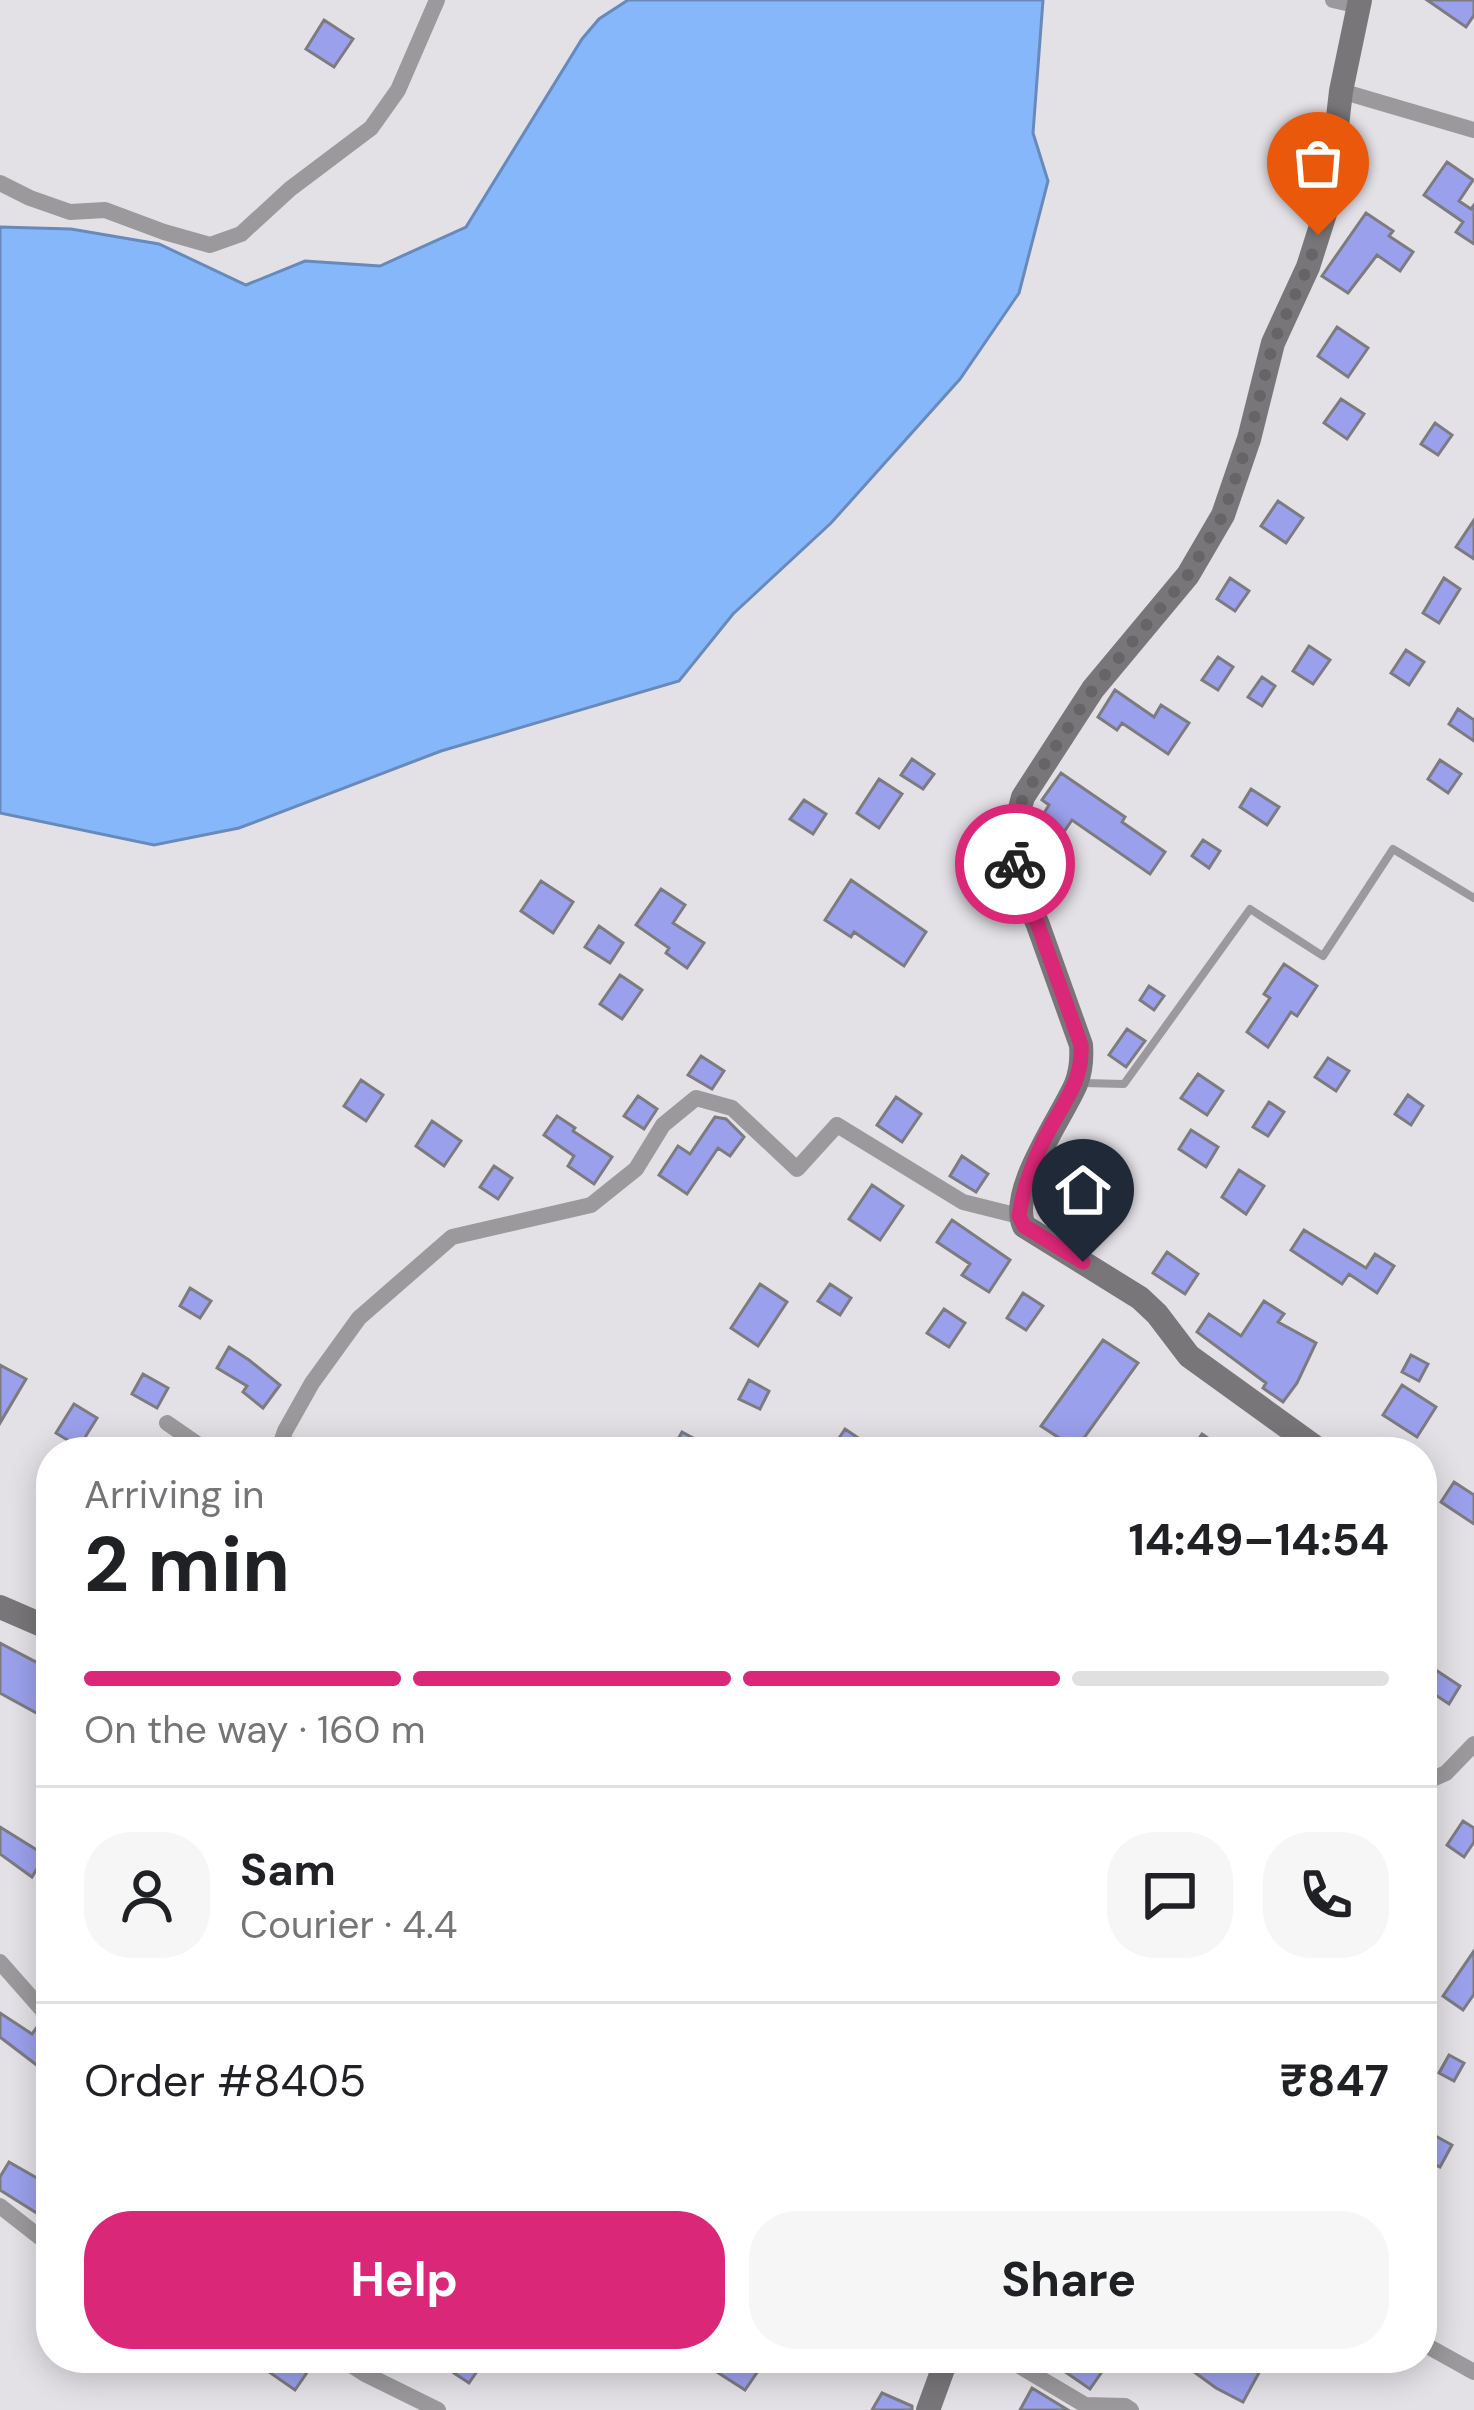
<!DOCTYPE html>
<meta charset="utf-8">
<style>
:root{--surface:#fff;--page:#f6f6f6;--text:#202124;--muted:#757577;--line:#e0e0e0;--accent:#db2777}
body{margin:0;font-family:"DM Sans",sans-serif;background:var(--page);color:var(--text);height:100vh;display:flex;flex-direction:column;font-size:45px;white-space:nowrap}
*{box-sizing:border-box;margin:0}
p{font-size:39px;color:var(--muted)}
.icon{flex:none;width:66px;height:66px;fill:none;stroke:currentColor;stroke-width:2;stroke-linecap:round;stroke-linejoin:round}
.map{position:relative;flex:1;overflow:hidden}
.side{position:absolute;left:36px;top:1437px;width:1401px;height:936px;display:flex;flex-direction:column;background:var(--surface);border-radius:48px;box-shadow:0 6px 30px #0003}
.side>*{flex:none}
.pin{position:absolute;display:grid;place-items:center;width:102px;height:102px;color:#fff;margin:-123px -51px;border-radius:50% 50% 50% 0;rotate:-45deg;box-shadow:0 0 12px #0007}
.pin .icon{rotate:45deg}
.courier{position:absolute;display:grid;place-items:center;width:120px;height:120px;margin:-60px;border:9px solid #db2777;border-radius:50%;background:#fff;color:#222;box-shadow:0 3px 15px #0007}
.headline em{font-style:normal;font-weight:700}
.headline div{display:flex;flex-direction:column-reverse}
.headline{display:flex;align-items:center;justify-content:space-between;height:204px;padding:0 48px}
h1{font-size:78px;font-weight:700;line-height:90px}
.bar{display:grid;grid-template-columns:repeat(4,1fr);gap:18px 12px;align-content:center;height:144px;padding:0 48px}
.bar i{height:15px;border-radius:9px;background:var(--line)}
.bar .active{background:var(--accent)}
.bar p{grid-column:span 4}
.line{display:flex;align-items:center;gap:30px;padding:0 48px;border-top:3px solid var(--line)}
.line div{flex:1}
.round{display:grid;place-items:center;flex:none;width:126px;height:126px;border-radius:48px;background:var(--page)}
.cta{display:flex;gap:24px;margin-top:auto;padding:24px 48px}
.cta a{flex:1;height:138px;border-radius:48px;background:var(--accent);color:#fff;font-size:48px;font-weight:700;line-height:138px;text-align:center}
.cta a+a{background:var(--page);color:var(--text)}
.map>svg:first-child{display:block}
.water{fill:#87b7fb;stroke:#688aba;stroke-width:3}
.building{fill:#9ba0ec;stroke:#7b7b80;stroke-width:3}
.lines{fill:none;stroke-linecap:round;stroke-linejoin:round}
.lane{stroke:#9b999b;stroke-width:8}
.street{stroke:#9b999b;stroke-width:16}
.secondary{stroke:#797679;stroke-width:24}
.done{stroke:#656467;stroke-width:12;stroke-dasharray:0 21.6}
.route{stroke:#db2777;stroke-width:15}
</style>
<div class="map">
<svg width="1474" height="2410" viewBox="0 0 1474 2410">
<rect width="100%" height="100%" fill="#e3e1e6"/>
<path class="water" d="M628 0H1043L1033 133 1048 181 1019 293 960 379 831 523 733 614 679 681 441 751 239 828 154 845 0 813V227L71 229 159 244 246 285 305 261 380 266 466 227 582 39 599 19Z"/>
<path class="building" d="M1427 0H1474V15L1466 27Z
M324 20 353 39 334 67 306 49Z
M1447 162 1473 180 1459 201 1471 209 1474 205V244L1456 232 1463 222 1424 195Z
M1366 213 1393 231 1389 236 1413 252 1400 271 1377 255 1348 293 1322 276Z
M1337 327 1368 348 1348 377 1318 356Z
M1341 399 1364 414 1347 439 1324 423Z
M1435 423 1452 435 1438 455 1421 444Z
M1278 501 1303 518 1286 543 1261 526Z
M1474 520V559L1456 547Z
M1230 578 1249 591 1235 611 1217 599Z
M1444 578 1460 589 1439 623 1423 613Z
M1309 646 1330 660 1313 684 1293 671Z
M1406 650 1424 662 1409 685 1391 673Z
M1218 657 1233 667 1218 690 1202 680Z
M1262 677 1275 686 1262 706 1248 697Z
M1115 690 1154 717 1161 705 1189 723 1168 754 1122 723 1117 730 1098 717Z
M1458 709 1474 720V741L1449 724Z
M912 759 934 774 923 789 901 775Z
M1440 760 1461 774 1448 793 1428 779Z
M1061 773 1125 817 1122 822 1165 852 1150 874 1072 820 1051 851 1030 836 1049 805 1042 800Z
M879 779 902 794 879 828 857 813Z
M1251 789 1279 807 1267 825 1240 807Z
M804 800 826 814 813 834 790 819Z
M1203 840 1220 851 1209 868 1192 856Z
M851 880 926 932 904 966 854 932 851 937 825 920Z
M541 881 573 902 553 933 521 911Z
M661 889 685 905 673 923 704 943 687 968 666 953 669 948 636 925Z
M599 926 623 943 610 963 585 947Z
M1284 964 1317 986 1297 1016 1291 1012 1268 1047 1247 1032 1270 998 1264 994Z
M620 975 642 990 622 1019 600 1004Z
M1149 986 1164 996 1154 1010 1140 1000Z
M1127 1029 1145 1041 1126 1067 1109 1055Z
M701 1056 724 1071 712 1089 688 1075Z
M1328 1058 1349 1071 1336 1091 1315 1077Z
M1198 1074 1223 1091 1207 1115 1181 1098Z
M361 1080 383 1095 366 1121 344 1106Z
M1408 1095 1423 1106 1411 1125 1395 1114Z
M638 1096 657 1109 644 1129 624 1116Z
M896 1097 921 1114 902 1142 877 1125Z
M1269 1102 1284 1112 1268 1136 1253 1127Z
M557 1116 575 1128 573 1131 612 1157 594 1184 568 1166 574 1156 544 1135Z
M715 1117 726 1119 744 1137 730 1156 718 1148 687 1194 659 1175 678 1146 690 1154Z
M432 1121 461 1141 444 1166 416 1146Z
M1191 1130 1218 1147 1206 1167 1179 1149Z
M962 1156 988 1174 976 1192 950 1176Z
M494 1166 512 1178 498 1199 480 1187Z
M1101 1166 1118 1175 1099 1213 1108 1218 1092 1249 1062 1230Z
M1239 1170 1264 1186 1246 1214 1222 1197Z
M872 1185 903 1206 880 1240 849 1219Z
M952 1220 1010 1260 989 1292 962 1275 970 1264 937 1242Z
M1304 1230 1366 1268 1375 1254 1394 1266 1377 1293 1349 1274 1342 1284 1291 1250Z
M1167 1252 1198 1274 1185 1294 1153 1273Z
M760 1284 787 1302 758 1346 731 1328Z
M830 1284 851 1298 840 1315 818 1301Z
M190 1288 211 1301 200 1318 180 1306Z
M1023 1293 1043 1306 1026 1330 1007 1318Z
M1264 1301 1284 1314 1278 1322 1316 1343 1297 1383 1283 1402 1263 1388 1266 1383 1197 1332 1209 1314 1241 1336Z
M944 1309 965 1323 949 1347 927 1333Z
M1103 1340 1138 1363 1076 1449 1041 1426Z
M229 1347 249 1360 280 1385 263 1408 243 1392 247 1386 217 1368Z
M1411 1355 1428 1364 1419 1381 1402 1372Z
M0 1365 26 1379 0 1423Z
M143 1374 168 1388 157 1408 132 1394Z
M749 1380 769 1391 760 1409 739 1399Z
M1402 1385 1436 1407 1417 1437 1383 1415Z
M74 1404 97 1418 79 1447 56 1433Z
M845 1429 879 1452H830Z
M682 1432 719 1452H671Z
M1202 1434 1228 1452H1190Z
M1454 1482 1474 1495V1524L1441 1502Z
M0 1643 51 1670V1721L0 1693Z
M1422 1661 1460 1686 1449 1704 1422 1686Z
M1463 1821 1474 1828V1842L1464 1857 1447 1845Z
M0 1827 45 1855 32 1877 0 1854Z
M1474 1951V1994L1463 2010 1443 1996Z
M0 2013 32 2034 39 2024H51V2076L0 2037Z
M1449 2055 1464 2063 1454 2081 1439 2073Z
M1430 2133 1452 2145 1440 2167 1422 2158V2148Z
M9 2162 51 2186V2222L0 2190V2177Z
M279 2358H317L295 2390 269 2372Z
M464 2358H486L469 2383 454 2373Z
M727 2358H767L745 2390 717 2372Z
M1045 2358H1100L1108 2363 1090 2389Z
M1175 2358H1267L1243 2402 1216 2388Z
M1032 2388 1068 2410H1020Z
M882 2393 912 2406V2410H872Z"/>
<g class="lines">
<path class="lane" d="M1084 1083 1124 1084 1250 909 1323 956 1393 849 1474 898"/>
<path class="street" d="M1333 0 1359 6
M1341 91 1474 130
M0 183 30 198 70 212 105 210 164 232 210 245 241 234 290 189 371 128 398 90 437 0
M167 1423 209 1452
M278 1452 285 1431 312 1383 359 1318 452 1237 591 1205 636 1169 663 1125 696 1098 732 1108 797 1169 837 1125 963 1202 1019 1216
M1422 1780 1426 1782 1446 1773 1474 1744
M0 1962 45 2013
M0 2206 51 2246
M1422 2343 1474 2372
M340 2358 365 2374 438 2410
M1006 2358 1085 2405 1125 2406 1131 2410"/>
<path class="secondary" d="M1322 1452 1189 1356 1157 1314 1140 1298 1024 1226C1008 1191 1062 1117 1076 1084 1081 1071 1082 1058 1081 1045L1038 925 1016 872 1012 838 1023 797 1093 689 1188 575 1223 515 1249 439 1273 343 1308 267 1328 204 1341 91 1360 0
M0 1607 51 1629
M928 2410 947 2358"/>
</g>
<g class="lines">
<path class="done" d="M1015 864 1012 838 1023 797 1093 689 1188 575 1223 515 1249 439 1273 343 1308 267 1318 235"/>
<path class="route" d="M1015 864 1016 872 1038 925 1081 1045C1083 1078 1067 1098 1052 1125 1037 1151 1023 1186 1019 1216L1024 1226 1083 1262"/>
</g>
</svg>
<div class="pin" style="left:1318px;top:235px;background:#ea580c"><svg class="icon" aria-label="bag" viewBox="0 0 24 24"><path d="M5 8h14l-1 12H6zM9 8a3 3 0 0 1 6 0"/></svg></div>
<div class="pin" style="left:1083px;top:1262px;background:#1f2937"><svg class="icon" aria-label="home" viewBox="0 0 24 24"><path d="M3 11l9-7 9 7M6 9v11h12V9"/></svg></div>
<div class="courier" style="left:1015px;top:864px"><svg class="icon" aria-label="bike" viewBox="0 0 24 24"><circle cx="6" cy="16" r="4"/><circle cx="18" cy="16" r="4"/><path d="M6 16l4-8h5l3 8M10 8l3 8H6M13 5h3"/></svg></div>
<section class="side">
<div class="headline"><div><h1>2 min</h1><p>Arriving in</p></div><em>14:49–14:54</em></div>
<div class="bar"><i class="active"></i><i class="active"></i><i class="active"></i><i></i><p>On the way · 160 m</p></div>
<div class="line" style="height:216px"><a class="round"><svg class="icon" aria-label="person" viewBox="0 0 24 24"><circle cx="12" cy="8" r="4"/><path d="M4 21q1-7 8-7t8 7"/></svg></a><div><b>Sam</b><p>Courier · 4.4</p></div><a class="round"><svg class="icon" aria-label="chat" viewBox="0 0 24 24"><path d="M4 5h16v11H9l-5 4z"/></svg></a><a class="round"><svg class="icon" aria-label="phone" viewBox="0 0 24 24"><path d="M5 4h4l2 5-3 2q2 4 5 5l2-3 5 2v4C11 20 4 13 5 4z"/></svg></a></div>
<div class="line" style="height:156px"><div>Order #8405</div><b>₹847</b></div>
<div class="cta"><a>Help</a><a>Share</a></div>
</section>
</div>
